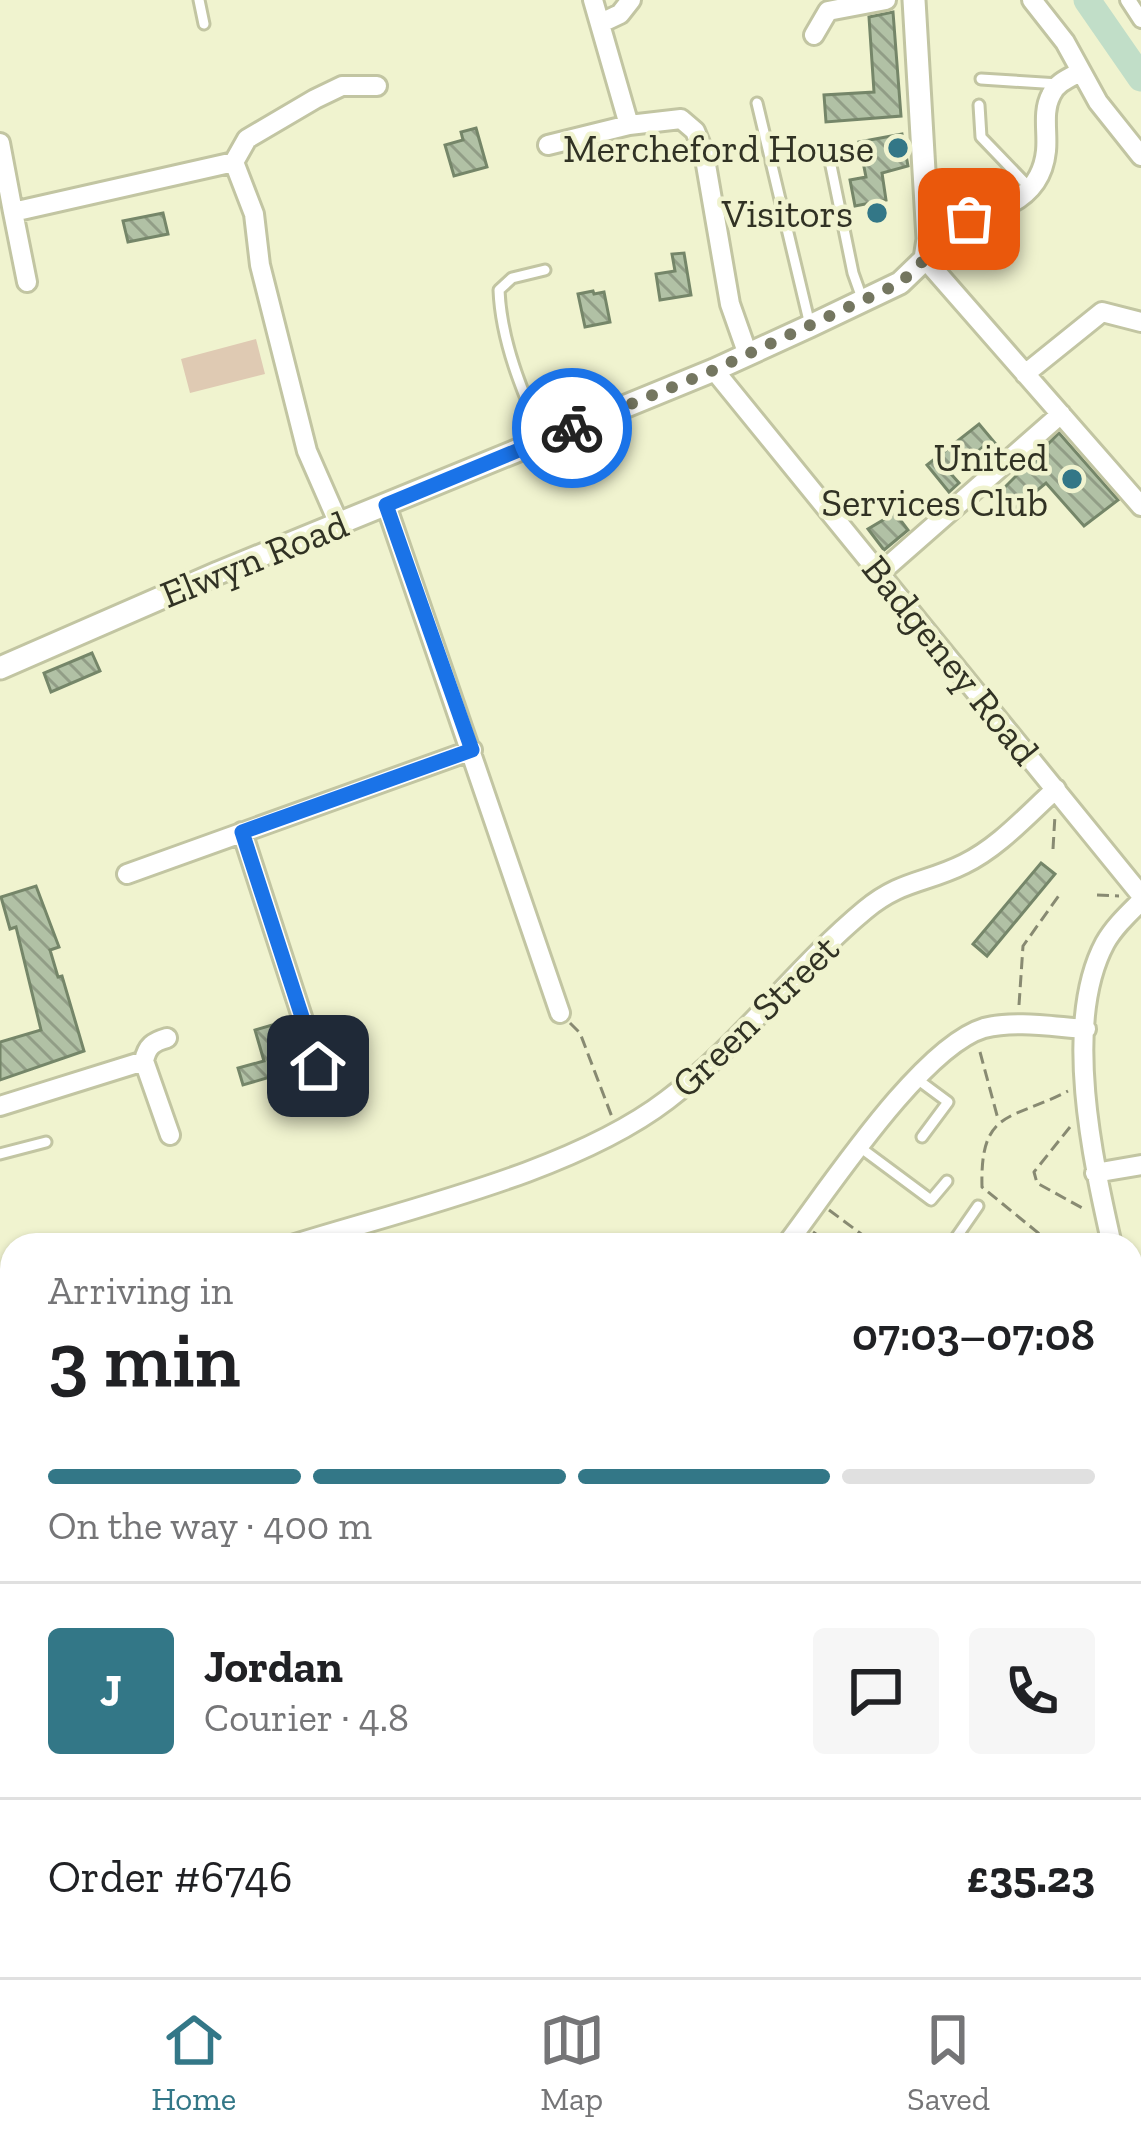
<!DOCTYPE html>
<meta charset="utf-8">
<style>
:root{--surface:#fff;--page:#f6f6f6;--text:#202124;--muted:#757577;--line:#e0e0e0;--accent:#337787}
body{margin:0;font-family:"Zilla Slab",serif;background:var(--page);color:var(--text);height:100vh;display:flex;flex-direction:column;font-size:45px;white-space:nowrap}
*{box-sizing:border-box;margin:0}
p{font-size:39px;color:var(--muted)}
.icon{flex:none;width:66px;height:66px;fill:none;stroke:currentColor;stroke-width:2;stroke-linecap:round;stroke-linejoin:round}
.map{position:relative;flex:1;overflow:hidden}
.details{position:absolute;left:0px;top:1233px;width:1143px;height:744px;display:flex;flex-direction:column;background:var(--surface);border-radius:36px 36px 0 0;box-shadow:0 3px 9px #0004}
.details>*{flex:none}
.pin{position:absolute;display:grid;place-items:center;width:102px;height:102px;color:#fff;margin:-51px;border-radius:24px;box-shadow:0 6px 18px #0006}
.courier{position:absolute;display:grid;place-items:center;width:120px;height:120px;margin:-60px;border:9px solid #1a73e8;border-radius:50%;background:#fff;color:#222;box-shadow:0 3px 15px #0007}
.summary em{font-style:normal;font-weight:600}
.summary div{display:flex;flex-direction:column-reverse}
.summary{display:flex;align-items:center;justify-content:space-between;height:204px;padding:0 48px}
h1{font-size:78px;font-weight:600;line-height:90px}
.bar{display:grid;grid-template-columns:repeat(4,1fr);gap:18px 12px;align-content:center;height:144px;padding:0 48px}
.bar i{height:15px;border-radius:9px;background:var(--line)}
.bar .selected{background:var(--accent)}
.bar p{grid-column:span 4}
.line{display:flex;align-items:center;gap:30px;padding:0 48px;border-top:3px solid var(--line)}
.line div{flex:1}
.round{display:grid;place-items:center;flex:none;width:126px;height:126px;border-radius:12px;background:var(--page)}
.menu{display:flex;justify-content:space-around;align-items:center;height:168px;border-top:3px solid var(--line);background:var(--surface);font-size:33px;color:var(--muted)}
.menu a{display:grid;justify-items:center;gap:6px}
.menu .selected{color:var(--accent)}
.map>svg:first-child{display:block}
.grass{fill:url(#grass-dots)}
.park{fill:#dfcab3}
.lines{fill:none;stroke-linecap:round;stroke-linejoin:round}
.river{stroke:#c1dec8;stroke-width:27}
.building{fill:url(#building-back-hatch);stroke:#758669;stroke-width:3}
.service-casing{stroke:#c2c5a2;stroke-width:15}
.pedestrian-casing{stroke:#c2c5a2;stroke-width:20}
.minor-casing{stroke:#c2c5a2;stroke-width:24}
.tertiary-casing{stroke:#c2c5a2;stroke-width:27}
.secondary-casing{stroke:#c2c5a2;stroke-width:30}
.path{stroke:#888a72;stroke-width:3;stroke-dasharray:12 6;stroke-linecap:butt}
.service{stroke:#fff;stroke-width:9}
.pedestrian{stroke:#fff;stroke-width:14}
.minor{stroke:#fff;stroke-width:18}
.tertiary{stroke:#fff;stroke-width:21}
.secondary{stroke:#fff;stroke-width:24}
.done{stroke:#747660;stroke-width:12;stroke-dasharray:0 21.6}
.route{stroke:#1a73e8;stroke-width:15}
.poi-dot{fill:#337787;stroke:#f0f3cf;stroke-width:4.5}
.labels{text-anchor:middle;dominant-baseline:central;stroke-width:9;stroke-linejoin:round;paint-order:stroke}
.poi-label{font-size:39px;fill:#313224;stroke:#f0f3cf;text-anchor:end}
.street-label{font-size:39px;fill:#313224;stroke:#f0f3cf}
</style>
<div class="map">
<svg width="1141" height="1977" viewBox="0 0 1141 1977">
<defs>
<pattern id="grass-dots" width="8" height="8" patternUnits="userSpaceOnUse" patternTransform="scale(3)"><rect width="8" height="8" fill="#dfcab3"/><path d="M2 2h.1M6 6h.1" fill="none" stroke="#c0ae9a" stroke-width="1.8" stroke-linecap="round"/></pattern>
<pattern id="building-back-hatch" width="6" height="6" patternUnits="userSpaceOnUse" patternTransform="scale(3)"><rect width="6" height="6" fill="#b1c1a5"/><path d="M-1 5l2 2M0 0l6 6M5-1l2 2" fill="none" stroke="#919d86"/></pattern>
</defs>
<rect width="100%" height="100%" fill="#f0f3cf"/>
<path class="grass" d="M1131 1902 1141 1905V1977H319L316 1965H1131Z"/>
<path class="park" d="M256 339 265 374 190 393 181 359Z
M1141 1730V1905L1131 1902V1732Z"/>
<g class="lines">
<path class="river" d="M1087 0 1141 78"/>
</g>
<path class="building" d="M893 12 901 116 826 122 824 95 874 92 869 17Z
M476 128 487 167 454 176 445 145 463 140 461 132Z
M902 134 908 166 882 173 886 200 855 206 850 180 866 177 859 142Z
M163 213 168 234 128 242 123 221Z
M684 253 691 295 660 300 656 274 675 271 672 254Z
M593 291 594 294 604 292 610 322 585 327 578 294Z
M979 424 1000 449 991 457 983 447 951 474 959 483 949 492 927 465Z
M1059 433 1118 500 1084 526 1046 483 1012 511 998 494Z
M895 513 908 530 884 550 868 529Z
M92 653 100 671 51 692 44 673Z
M1041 863 1055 874 987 956 973 944Z
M36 886 59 947 50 950 58 977 62 976 84 1051 0 1080V1042L41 1030 16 927 10 929 1 897Z
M272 1025 287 1072 243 1085 238 1068 264 1061 255 1030Z"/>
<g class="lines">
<defs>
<path id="service" d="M199 0 204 24
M981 79 1059 84
M757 103 810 325
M979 105 981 137 1031 189
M829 156 853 273 863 301
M543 440C523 393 501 342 499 290L512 278 545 270
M917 1079 948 1102 922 1137
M861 1148 931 1200 947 1181
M0 1154 46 1142
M951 1245 978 1206
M46 1965 54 1977
M97 1977 136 1965"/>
<path id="pedestrian" d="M1128 0 1141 20"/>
<path id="minor" d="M593 0 629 125 681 119 695 131 704 153 730 304 748 355
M1032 0 1065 42 1098 102 1141 156
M601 23 620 14 631 0
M814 35 828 11 886 0
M0 143 13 212 234 162 254 214 260 265 307 451 339 524
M548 145 629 125
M234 162 247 139 315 99 342 86H377
M13 212 27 282
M929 220C977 218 1040 210 1046 151 1048 133 1042 112 1051 95 1056 83 1069 78 1080 72
M925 259 1141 506
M714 370 1141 895
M1025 374 1102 312 1141 322
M386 505 560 1013
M880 573 1061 414
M242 832 330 1103
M127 874 472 750
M167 1038C153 1042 147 1046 144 1061L170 1135
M0 1106 144 1061
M1095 1173 1141 1165
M292 1245C407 1209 573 1172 667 1100 740 1045 795 968 865 910 901 880 926 883 964 864 999 847 1027 815 1056 789
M786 1245C828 1190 921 1047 984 1028 1016 1020 1054 1027 1086 1029
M1112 1245C1093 1161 1062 1023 1105 943 1114 927 1128 914 1141 901
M1131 1340 1141 1392
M0 1438 12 1435
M1131 1654 1141 1652
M0 1759 12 1764"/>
<path id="tertiary" d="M0 668 218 573 714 370 810 326 900 283 925 259 928 239 914 0"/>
<path id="secondary" d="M0 1328 12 1369
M191 1965 195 1977"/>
</defs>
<use href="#service" class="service-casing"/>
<use href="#pedestrian" class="pedestrian-casing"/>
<use href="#minor" class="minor-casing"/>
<use href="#tertiary" class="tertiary-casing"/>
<use href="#secondary" class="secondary-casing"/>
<path class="path" d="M1053 849 1055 815
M1097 895 1119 896
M1019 1005 1023 946 1060 894
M570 1023 580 1033 612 1117
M980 1052 998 1119
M1070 1127 1034 1172 1037 1183 1084 1209
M829 1210 876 1245
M813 1232 832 1245
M1053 1245 982 1187C980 1109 1010 1121 1068 1091
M0 1887H12"/>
<use href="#service" class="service"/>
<use href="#pedestrian" class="pedestrian"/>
<use href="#minor" class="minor"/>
<use href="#tertiary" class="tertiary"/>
<use href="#secondary" class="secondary"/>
</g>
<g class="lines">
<path class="done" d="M572 428 714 370 900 283 925 259 929 220 969 219"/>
<path class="route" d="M318 1066 242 832 472 750 386 505 572 428"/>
</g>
<g class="poi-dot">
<circle cx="898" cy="148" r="12"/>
<circle cx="877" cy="213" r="12"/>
<circle cx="1072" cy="479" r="12"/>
</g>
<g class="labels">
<g class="poi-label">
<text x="874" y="148">Mercheford House</text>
<text x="853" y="213">Visitors</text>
<text x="1048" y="457">United<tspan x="1048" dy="45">Services Club</tspan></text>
</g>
<g class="street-label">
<text transform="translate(254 559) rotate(-22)">Elwyn Road</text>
<text transform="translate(951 660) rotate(51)">Badgeney Road</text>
<text transform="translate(755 1016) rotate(-44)">Green Street</text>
</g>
</g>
</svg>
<div class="pin" style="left:969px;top:219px;background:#ea580c"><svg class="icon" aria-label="bag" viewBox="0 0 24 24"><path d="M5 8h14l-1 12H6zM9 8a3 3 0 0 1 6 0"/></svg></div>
<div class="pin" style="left:318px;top:1066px;background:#1f2937"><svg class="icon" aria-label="home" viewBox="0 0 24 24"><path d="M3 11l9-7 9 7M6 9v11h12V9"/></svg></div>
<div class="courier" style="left:572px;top:428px"><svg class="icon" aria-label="bike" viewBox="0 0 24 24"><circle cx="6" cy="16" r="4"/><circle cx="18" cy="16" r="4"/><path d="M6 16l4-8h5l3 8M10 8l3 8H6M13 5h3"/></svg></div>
<section class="details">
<div class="summary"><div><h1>3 min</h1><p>Arriving in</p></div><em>07:03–07:08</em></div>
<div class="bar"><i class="selected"></i><i class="selected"></i><i class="selected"></i><i></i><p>On the way · 400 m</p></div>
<div class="line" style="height:216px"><b class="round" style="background:var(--accent);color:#fff">J</b><div><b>Jordan</b><p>Courier · 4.8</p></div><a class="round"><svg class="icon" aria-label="chat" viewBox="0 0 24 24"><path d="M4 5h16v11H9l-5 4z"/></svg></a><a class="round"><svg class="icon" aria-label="phone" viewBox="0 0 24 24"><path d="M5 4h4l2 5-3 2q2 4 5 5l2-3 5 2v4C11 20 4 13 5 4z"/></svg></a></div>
<div class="line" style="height:156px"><div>Order #6746</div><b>£35.23</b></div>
</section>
</div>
<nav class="menu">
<a class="selected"><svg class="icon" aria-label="home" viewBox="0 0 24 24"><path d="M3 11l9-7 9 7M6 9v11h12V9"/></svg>Home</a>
<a><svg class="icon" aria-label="map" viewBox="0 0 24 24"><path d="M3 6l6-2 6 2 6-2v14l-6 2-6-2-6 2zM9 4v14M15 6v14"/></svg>Map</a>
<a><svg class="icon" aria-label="saved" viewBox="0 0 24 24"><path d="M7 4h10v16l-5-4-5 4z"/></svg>Saved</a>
</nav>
